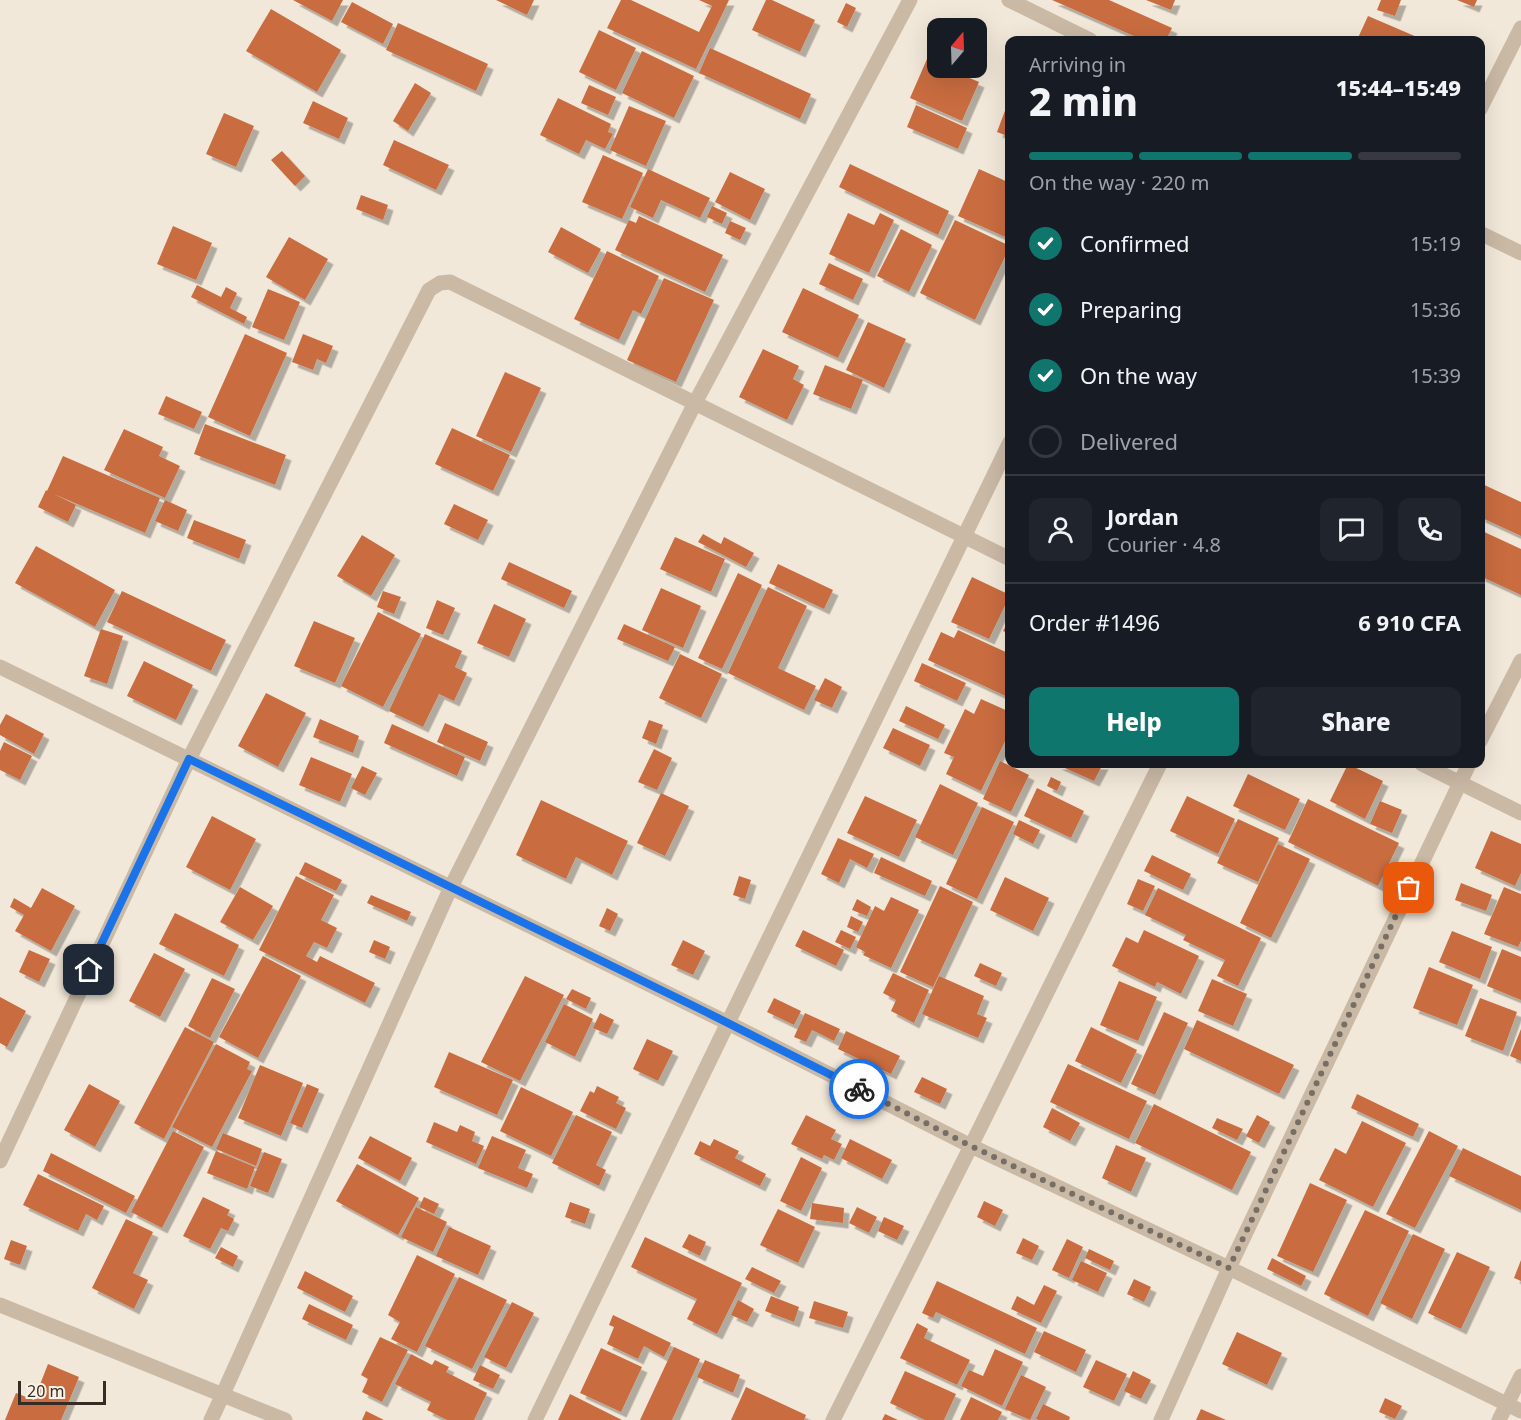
<!DOCTYPE html>
<meta charset="utf-8">
<style>
:root{--surface:#171b24;--page:#20242c;--text:#f1f3f6;--muted:#9ea1a6;--line:#363941;--accent:#0f766e}
body{margin:0;font-family:"Noto Sans",sans-serif;background:var(--page);color:var(--text);height:100vh;display:flex;flex-direction:column;font-size:22px;white-space:nowrap}
*{box-sizing:border-box;margin:0}
p{font-size:20px;color:var(--muted)}
.icon{flex:none;width:33px;height:33px;fill:none;stroke:currentColor;stroke-width:2;stroke-linecap:round;stroke-linejoin:round}
.map{position:relative;flex:1;overflow:hidden}
.sheet{position:absolute;left:1005px;top:36px;width:480px;height:732px;display:flex;flex-direction:column;background:var(--surface);border-radius:12px;box-shadow:0 6px 24px #0002}
.sheet>*{flex:none}
.needle{width:39px;rotate:19deg}
.tools{position:absolute;left:927px;top:18px;display:grid;gap:12px}
.tools a{display:grid;place-items:center;width:60px;height:60px;border-radius:12px;background:var(--surface);box-shadow:0 6px 24px #0002;font-size:30px}
.scale{position:absolute;left:18px;bottom:15px;width:88px;box-sizing:border-box;padding-left:6px;border:3px solid #352c26;border-top:0;font-size:16px;line-height:21px;white-space:nowrap;color:#352c26;-webkit-text-stroke:4px #faf2e5;paint-order:stroke}
.pin{position:absolute;display:grid;place-items:center;width:51px;height:51px;color:#fff;margin:-26px;border-radius:12px;box-shadow:0 3px 9px #0006}
.courier{position:absolute;display:grid;place-items:center;width:60px;height:60px;margin:-30px;border:4px solid #1a73e8;border-radius:50%;background:#fff;color:#222;box-shadow:0 2px 8px #0007}
.summary em{font-style:normal;font-weight:800}
.summary div{display:flex;flex-direction:column-reverse}
.summary{display:flex;align-items:center;justify-content:space-between;height:102px;padding:0 24px}
h1{font-size:39px;font-weight:800;line-height:45px}
.bar{display:grid;grid-template-columns:repeat(4,1fr);gap:9px 6px;align-content:center;height:72px;padding:0 24px}
.bar i{height:8px;border-radius:4px;background:var(--line)}
.bar .selected{background:var(--accent)}
.bar p{grid-column:span 4}
.line{display:flex;align-items:center;gap:15px;padding:0 24px;border-top:2px solid var(--line)}
.line div{flex:1}
.round{display:grid;place-items:center;flex:none;width:63px;height:63px;border-radius:12px;background:var(--page)}
ol{padding:0 24px;list-style:none}
li{display:flex;align-items:center;gap:18px;height:66px}
li p{margin-inline-start:auto}
li .icon{padding:6px;border-radius:50%;background:var(--accent);color:#fff;stroke-width:4}
li:last-child{color:var(--muted)}
li i{width:33px;height:33px;border:3px solid var(--line);border-radius:50%}
.primary-button{display:flex;gap:12px;margin-top:auto;padding:12px 24px}
.primary-button a{flex:1;height:69px;border-radius:12px;background:var(--accent);color:#fff;font-size:24px;font-weight:800;line-height:69px;text-align:center}
.primary-button a+a{background:var(--page);color:var(--text)}
.map>svg:first-child{display:block}
.building{fill:#c96c40;filter:url(#shadow)}
.lines{fill:none;stroke-linecap:round;stroke-linejoin:round}
.minor{stroke:#cab9a5;stroke-width:15}
.done{stroke:#776e65;stroke-width:6;stroke-dasharray:0 10.8}
.route{stroke:#1a73e8;stroke-width:8}
</style>
<div class="map">
<svg width="1521" height="1420" viewBox="0 0 1521 1420">
<defs>
<filter id="shadow"><feDropShadow dx="5.5" dy="5.5" stdDeviation="0" flood-color="#0004"/></filter>
</defs>
<rect width="100%" height="100%" fill="#f2e8d9"/>
<path class="building" d="M293 0H343L332 21Z
M496 0H534L527 15Z
M621 0H631L699 32 712 6 699 0H729L696 69 607 28Z
M766 0H772L815 20 800 52 752 30Z
M1052 0H1109L1172 28 1166 40H1143Z
M1146 0H1175L1171 10Z
M1381 0H1401L1395 16 1377 10Z
M1457 0H1477L1474 7Z
M352 2 393 24 383 44 341 22Z
M846 3 856 8 847 27 837 22Z
M271 9 341 50 317 92 246 51Z
M1368 16 1424 40H1357Z
M398 23 488 64 476 91 386 50Z
M599 30 636 48 616 90 579 72Z
M710 48 811 94 800 119 699 73Z
M642 51 694 76 674 118 622 93Z
M927 59 938 64V68H946L979 82 962 121 910 98Z
M415 83 431 93 408 131 393 121Z
M589 85 616 97 608 115 581 103Z
M558 98 611 124 608 132 613 134 605 149 586 140 579 154 540 135Z
M1009 100H1010V137L997 132Z
M313 101 348 118 339 139 303 123Z
M916 105 967 128 958 149 907 127Z
M629 106 666 121 646 166 610 150Z
M224 113 254 126 236 167 206 154Z
M394 140 449 165 436 190 383 165Z
M282 151 305 176 295 186 271 160Z
M603 155 643 173 622 219 582 202Z
M850 164 949 211 938 235 839 187Z
M648 169 710 198 700 218 661 200 653 218 630 207Z
M979 169 1010 183V239L958 216Z
M730 172 765 189 750 220 715 202Z
M361 195 388 205 383 220 356 209Z
M712 206 727 213 722 224 707 217Z
M848 213 874 225 880 213 894 220 869 273 829 254Z
M639 216 723 255 705 292 615 250 629 220 636 223Z
M955 220 1010 246 975 320 920 293Z
M730 221 746 228 740 240 725 233Z
M173 226 212 243 196 280 157 264Z
M561 227 601 249 588 273 548 252Z
M901 229 932 245 909 292 877 276Z
M289 237 328 259 305 300 266 277Z
M607 251 659 276 641 314 633 310 619 340 574 319Z
M829 263 863 279 853 300 819 284Z
M664 278 714 300 676 382 627 360Z
M197 285 221 297 226 287 237 293 230 308 247 317 244 324 191 297Z
M803 288 859 315 838 358 782 332Z
M268 289 300 302 284 340 252 327Z
M868 322 906 339 884 388 846 370Z
M245 334 287 353 250 436 208 417Z
M303 334 333 346 326 363 317 359 313 370 292 362Z
M763 349 799 366 793 379 804 385 787 420 739 397Z
M825 365 863 380 851 409 813 394Z
M505 372 541 388 511 452 476 436Z
M166 396 202 412 194 429 158 414Z
M205 424 286 455 275 485 194 454Z
M452 428 510 455 493 491 435 464Z
M124 429 163 447 159 456 180 466 165 498 104 470Z
M63 456 160 498 145 533 54 494 76 505 68 522 38 507 46 490 47 491Z
M1480 483 1521 502V536L1480 517V513L1484 504 1480 503Z
M165 500 187 510 178 531 155 521Z
M454 504 488 520 478 540 444 524Z
M194 520 246 540 239 559 187 538Z
M1480 530 1521 549V595L1480 576Z
M703 534 721 544 724 537 754 553 746 567 698 542Z
M362 535 395 555 371 596 337 576Z
M675 537 725 559 711 592 660 569Z
M36 546 115 590 95 627 15 583Z
M509 562 572 591 564 608 501 579Z
M778 564 833 590 824 609 769 583Z
M738 573 762 585 722 669 698 658Z
M972 577 1010 595 989 639 951 622Z
M768 587 807 606 778 668 816 686 804 710 728 673Z
M661 588 701 606 683 648 642 630Z
M122 591 226 640 211 671 107 622Z
M383 591 401 597 394 614 377 607Z
M437 600 455 608 443 635 426 628Z
M494 604 526 619 509 657 477 643Z
M378 612 421 634 383 707 341 686Z
M1010 618V634L1003 631Z
M314 621 355 638 335 683 294 666Z
M624 624 675 647 668 661 617 639Z
M101 629 123 636 107 684 84 676Z
M958 630 1010 654V698L928 660 941 632 954 638Z
M425 634 462 651 455 667 467 673 454 701 439 694 423 727 389 711Z
M680 654 722 674 701 718 659 698Z
M144 661 193 685 176 720 127 696Z
M922 663 966 683 957 701 914 681Z
M825 678 842 687 832 708 814 700Z
M266 693 306 713 278 767 238 746Z
M981 699 1010 712V731L981 791 946 774 954 757 944 753 965 709 974 714Z
M906 706 945 725 938 739 899 721Z
M6 714 44 734 34 754 0 735V725Z
M320 719 359 736 353 753 313 737Z
M649 720 663 725 656 744 642 738Z
M445 723 488 742 480 761 437 742Z
M392 724 465 757 457 776 384 743Z
M893 728 930 745 920 766 883 748Z
M4 742 32 756 20 780 0 770V751Z
M654 749 672 758 657 790 638 782Z
M311 757 352 774 340 802 299 785Z
M1000 761 1029 775 1011 812 983 799Z
M1056 764H1103L1094 781Z
M1348 764 1383 781 1365 819 1330 801Z
M362 766 377 773 365 795 351 788Z
M1248 774 1300 799 1285 830 1233 806Z
M1051 777 1061 782 1057 791 1047 786Z
M940 784 978 803 953 855 915 837Z
M1037 788 1084 811 1071 838 1024 816Z
M661 793 689 806 665 856 637 843Z
M865 796 917 820 899 857 847 833Z
M1187 796 1235 819 1218 854 1170 831Z
M1308 799 1399 843 1378 886 1288 842Z
M541 800 628 841 612 875 576 857 566 879 516 855Z
M1380 801 1402 810 1392 833 1370 824Z
M982 807 1014 822 977 899 946 884Z
M212 816 256 839 230 890 186 867Z
M1238 819 1279 838 1258 882 1217 863Z
M1019 820 1040 830 1033 844 1013 834Z
M1491 831 1521 844V873L1515 886 1475 868Z
M838 838 874 854 867 868 850 859 839 883 821 874Z
M1278 844 1310 859 1271 938 1240 923Z
M1152 855 1191 874 1183 890 1144 871Z
M881 857 932 881 925 896 874 873Z
M305 862 342 880 336 891 299 874Z
M296 876 334 895 321 920 337 928 327 948 314 942 306 956 317 962 320 956 375 983 365 1003 259 950Z
M739 876 751 880 745 899 733 895Z
M1005 877 1049 898 1033 931 990 910Z
M1138 879 1155 886 1143 911 1127 904Z
M1461 883 1492 895 1486 911 1455 900Z
M940 886 973 902 933 987 900 972Z
M240 887 273 906 253 940 220 922Z
M1504 887 1521 894V941L1518 947 1484 934Z
M42 888 75 906 51 951 15 931 24 915 10 907 14 898 31 908Z
M1158 888 1261 938 1238 986 1217 976 1225 960 1183 940 1186 935 1145 915Z
M371 895 411 912 407 921 367 903Z
M891 897 919 910 891 968 863 955 865 952 856 947 875 906 884 911Z
M857 899 871 907 867 916 852 910Z
M607 908 618 914 610 931 599 926Z
M175 913 239 945 224 976 159 944Z
M851 916 863 922 858 932 847 927Z
M803 930 844 950 836 966 795 946Z
M841 930 856 937 850 949 835 942Z
M1144 930 1199 956 1181 994 1157 982 1155 987 1112 966 1126 937 1138 943Z
M1452 931 1492 947 1480 979 1439 962Z
M374 940 390 947 385 959 369 952Z
M683 940 705 951 693 975 671 965Z
M1502 949 1521 957V1000L1487 986Z
M29 950 50 959 39 982 19 972Z
M154 953 185 969 160 1017 129 1001Z
M263 956 301 976 258 1058 219 1037Z
M980 963 1002 973 996 986 974 976Z
M1429 967 1473 985 1457 1025 1413 1008Z
M893 973 929 990 914 1023 891 1011 896 1000 883 993Z
M525 976 564 995 520 1081 481 1062Z
M939 976 984 996 977 1014 987 1018 978 1038 922 1014Z
M212 978 235 989 210 1038 188 1026Z
M1212 979 1247 994 1233 1026 1198 1011Z
M1119 981 1157 997 1138 1041 1100 1025Z
M572 989 591 998 586 1009 566 999Z
M0 997 26 1011 7 1047 0 1043Z
M774 998 801 1011 794 1025 767 1012Z
M1480 998 1517 1012 1503 1051 1465 1036Z
M564 1004 593 1019 575 1057 545 1042Z
M1164 1012 1188 1023 1155 1095 1131 1084Z
M600 1013 614 1020 607 1034 593 1028Z
M805 1013 840 1029 834 1041 812 1030 806 1042 794 1037Z
M1197 1020 1294 1065 1279 1094 1184 1049Z
M185 1027 214 1042 164 1139 134 1123Z
M1091 1027 1137 1050 1121 1083 1075 1061Z
M1521 1029V1061L1510 1056Z
M846 1031 900 1056 891 1074 838 1049Z
M647 1039 673 1051 658 1081 633 1069Z
M216 1044 250 1062 247 1069 252 1071 212 1147 172 1127Z
M449 1052 513 1080 497 1115 434 1087Z
M1068 1064 1147 1101 1129 1139 1050 1102Z
M260 1065 303 1083 281 1136 238 1118Z
M922 1077 947 1089 940 1104 914 1092Z
M89 1084 120 1101 95 1147 64 1130Z
M307 1084 319 1089 302 1128 290 1123Z
M597 1086 619 1097 616 1103 626 1108 616 1129 580 1111 590 1091 594 1093Z
M521 1087 573 1112 551 1156 500 1131Z
M1357 1094 1419 1124 1413 1137 1351 1108Z
M1154 1104 1251 1152 1232 1190 1135 1143Z
M1052 1108 1080 1123 1070 1141 1043 1127Z
M576 1115 612 1132 596 1165 606 1170 599 1186 552 1163Z
M806 1115 836 1130 831 1139 842 1144 834 1160 824 1155 822 1159 791 1144Z
M1257 1115 1270 1122 1259 1143 1246 1136Z
M1217 1118 1243 1129 1237 1140 1212 1128Z
M1362 1121 1406 1143 1373 1207 1319 1180 1335 1148 1346 1154Z
M434 1122 457 1132 460 1125 475 1132 472 1141 484 1146 476 1164 426 1142Z
M173 1131 204 1147 162 1228 131 1212Z
M1429 1131 1458 1146 1415 1228 1386 1214Z
M223 1133 262 1149 256 1166 216 1149Z
M370 1136 412 1158 400 1181 358 1158Z
M492 1136 526 1150 518 1168 533 1174 527 1188 478 1168Z
M714 1139 739 1151 735 1158 766 1174 760 1186 694 1154 700 1141 710 1146Z
M850 1139 892 1160 882 1179 841 1158Z
M1116 1145 1146 1158 1131 1192 1102 1178Z
M1463 1148 1521 1176V1210L1449 1176Z
M216 1151 255 1167 247 1189 207 1173Z
M264 1152 282 1159 268 1193 250 1186Z
M51 1153 135 1196 126 1213 43 1171Z
M801 1157 822 1168 801 1211 780 1201Z
M357 1164 419 1198 398 1235 336 1201Z
M38 1174 104 1206 97 1220 86 1214 78 1231 23 1205Z
M1310 1183 1347 1200 1313 1272 1277 1256Z
M203 1197 230 1210 227 1215 234 1219 228 1231 221 1228 210 1249 183 1236Z
M424 1197 439 1204 434 1214 419 1207Z
M984 1201 1003 1210 995 1226 977 1217Z
M570 1202 590 1209 585 1224 565 1217Z
M812 1203 844 1208 843 1223 810 1219Z
M416 1207 447 1222 433 1252 401 1237Z
M857 1207 877 1217 869 1233 849 1223Z
M778 1209 815 1227 798 1263 760 1245Z
M1365 1210 1409 1231 1368 1316 1324 1294Z
M884 1217 904 1226 897 1240 878 1231Z
M126 1219 153 1232 133 1273 148 1280 134 1309 92 1288Z
M449 1227 491 1246 478 1275 436 1256Z
M689 1234 706 1242 700 1256 682 1247Z
M1413 1234 1445 1249 1412 1319 1380 1303Z
M645 1237 742 1283 717 1334 687 1319 697 1299 631 1267Z
M1023 1238 1039 1246 1032 1260 1016 1253Z
M1067 1239 1083 1247 1069 1278 1052 1270Z
M11 1240 27 1246 20 1265 4 1259Z
M221 1247 238 1256 233 1267 215 1258Z
M1089 1249 1114 1261 1110 1270 1085 1258Z
M1457 1252 1490 1267 1461 1329 1428 1313Z
M417 1255 455 1274 417 1352 391 1339 400 1322 388 1315Z
M1272 1258 1306 1276 1301 1286 1267 1269Z
M1521 1260V1281L1514 1278Z
M1081 1261 1107 1273 1098 1292 1072 1280Z
M752 1267 781 1281 774 1293 745 1279Z
M305 1271 353 1296 345 1312 297 1288Z
M459 1277 507 1300 472 1369 425 1346Z
M1134 1279 1151 1287 1144 1302 1127 1294Z
M937 1281 1037 1328 1025 1354 936 1312 933 1318 922 1313Z
M1044 1285 1057 1291 1041 1323 1011 1309 1017 1296 1034 1305Z
M771 1296 799 1307 794 1322 765 1311Z
M738 1300 754 1309 747 1322 731 1315Z
M814 1301 848 1312 843 1328 809 1318Z
M512 1302 534 1313 506 1368 484 1357Z
M309 1304 353 1325 346 1340 302 1319Z
M613 1315 671 1343 664 1357 644 1346 638 1359 607 1344 614 1327 609 1325Z
M917 1323 928 1329 924 1338 970 1360 957 1385 900 1358Z
M1044 1331 1086 1350 1076 1372 1034 1352Z
M1237 1332 1282 1353 1267 1385 1222 1364Z
M380 1337 408 1350 382 1402 362 1392 368 1379 361 1375Z
M674 1347 700 1359 672 1420H640Z
M601 1348 642 1367 621 1412 580 1393Z
M995 1349 1023 1362 1002 1406 961 1386 969 1370 983 1376Z
M411 1354 432 1365 435 1360 449 1367 446 1372 487 1393 474 1420H447L427 1410 431 1402 395 1384Z
M705 1360 740 1375 733 1393 697 1377Z
M1096 1360 1127 1374 1114 1401 1083 1387Z
M48 1364 79 1377 61 1420H5L16 1393 34 1400Z
M480 1365 500 1375 493 1389 473 1380Z
M905 1371 956 1394 944 1420H925L890 1403Z
M1133 1371 1151 1380 1141 1399 1124 1391Z
M1021 1375 1046 1387 1030 1420 1005 1409Z
M746 1387 806 1415 804 1420H731Z
M570 1394 622 1420H558Z
M971 1397 1002 1412 998 1420H960Z
M1385 1398 1402 1406 1395 1419 1379 1412Z
M1043 1404 1070 1417 1069 1420H1039L1036 1419Z
M1201 1409 1226 1420H1196Z
M366 1411 384 1420H362Z
M885 1414 898 1420H882Z"/>
<g class="lines">
<path class="minor" d="M1009 0 1090 40
M1480 109 1521 28
M1480 233 1521 253
M0 667 728 1023 971 1146 1229 1268 1521 1411
M1480 741 1521 661
M1422 764 1521 813
M0 1161 189 759 429 290 440 283 450 282 1010 559
M0 1305 285 1420
M211 1420 223 1394 451 887 695 403 910 0
M535 1420 1010 442
M833 1420 971 1146 1160 764
M1161 1420 1229 1268 1469 764
M1499 1420 1521 1376"/>
</g>
<g class="lines">
<path class="done" d="M859 1089 971 1146 1229 1268 1409 888"/>
<path class="route" d="M89 970 189 759 706 1012 859 1089"/>
</g>
</svg>
<div class="tools">
<a><svg class="needle" viewBox="-14 -14 28 28"><path d="M0-13l5 13h-10z" fill="#e53935"/><path d="M0 13l5-13h-10z" fill="#9ea1a6"/></svg></a>
</div>
<div class="scale">20 m</div>
<div class="pin" style="left:1409px;top:888px;background:#ea580c"><svg class="icon" aria-label="bag" viewBox="0 0 24 24"><path d="M5 8h14l-1 12H6zM9 8a3 3 0 0 1 6 0"/></svg></div>
<div class="pin" style="left:89px;top:970px;background:#1f2937"><svg class="icon" aria-label="home" viewBox="0 0 24 24"><path d="M3 11l9-7 9 7M6 9v11h12V9"/></svg></div>
<div class="courier" style="left:859px;top:1089px"><svg class="icon" aria-label="bike" viewBox="0 0 24 24"><circle cx="6" cy="16" r="4"/><circle cx="18" cy="16" r="4"/><path d="M6 16l4-8h5l3 8M10 8l3 8H6M13 5h3"/></svg></div>
<section class="sheet">
<div class="summary"><div><h1>2 min</h1><p>Arriving in</p></div><em>15:44–15:49</em></div>
<div class="bar"><i class="selected"></i><i class="selected"></i><i class="selected"></i><i></i><p>On the way · 220 m</p></div>
<ol>
<li><svg class="icon" aria-label="check" viewBox="0 0 24 24"><path d="M5 12l5 5 9-10"/></svg>Confirmed<p>15:19</p></li>
<li><svg class="icon" aria-label="check" viewBox="0 0 24 24"><path d="M5 12l5 5 9-10"/></svg>Preparing<p>15:36</p></li>
<li><svg class="icon" aria-label="check" viewBox="0 0 24 24"><path d="M5 12l5 5 9-10"/></svg>On the way<p>15:39</p></li>
<li><i></i>Delivered</li>
</ol>
<div class="line" style="height:108px"><a class="round"><svg class="icon" aria-label="person" viewBox="0 0 24 24"><circle cx="12" cy="8" r="4"/><path d="M4 21q1-7 8-7t8 7"/></svg></a><div><b>Jordan</b><p>Courier · 4.8</p></div><a class="round"><svg class="icon" aria-label="chat" viewBox="0 0 24 24"><path d="M4 5h16v11H9l-5 4z"/></svg></a><a class="round"><svg class="icon" aria-label="phone" viewBox="0 0 24 24"><path d="M5 4h4l2 5-3 2q2 4 5 5l2-3 5 2v4C11 20 4 13 5 4z"/></svg></a></div>
<div class="line" style="height:78px"><div>Order #1496</div><b>6 910 CFA</b></div>
<div class="primary-button"><a>Help</a><a>Share</a></div>
</section>
</div>
